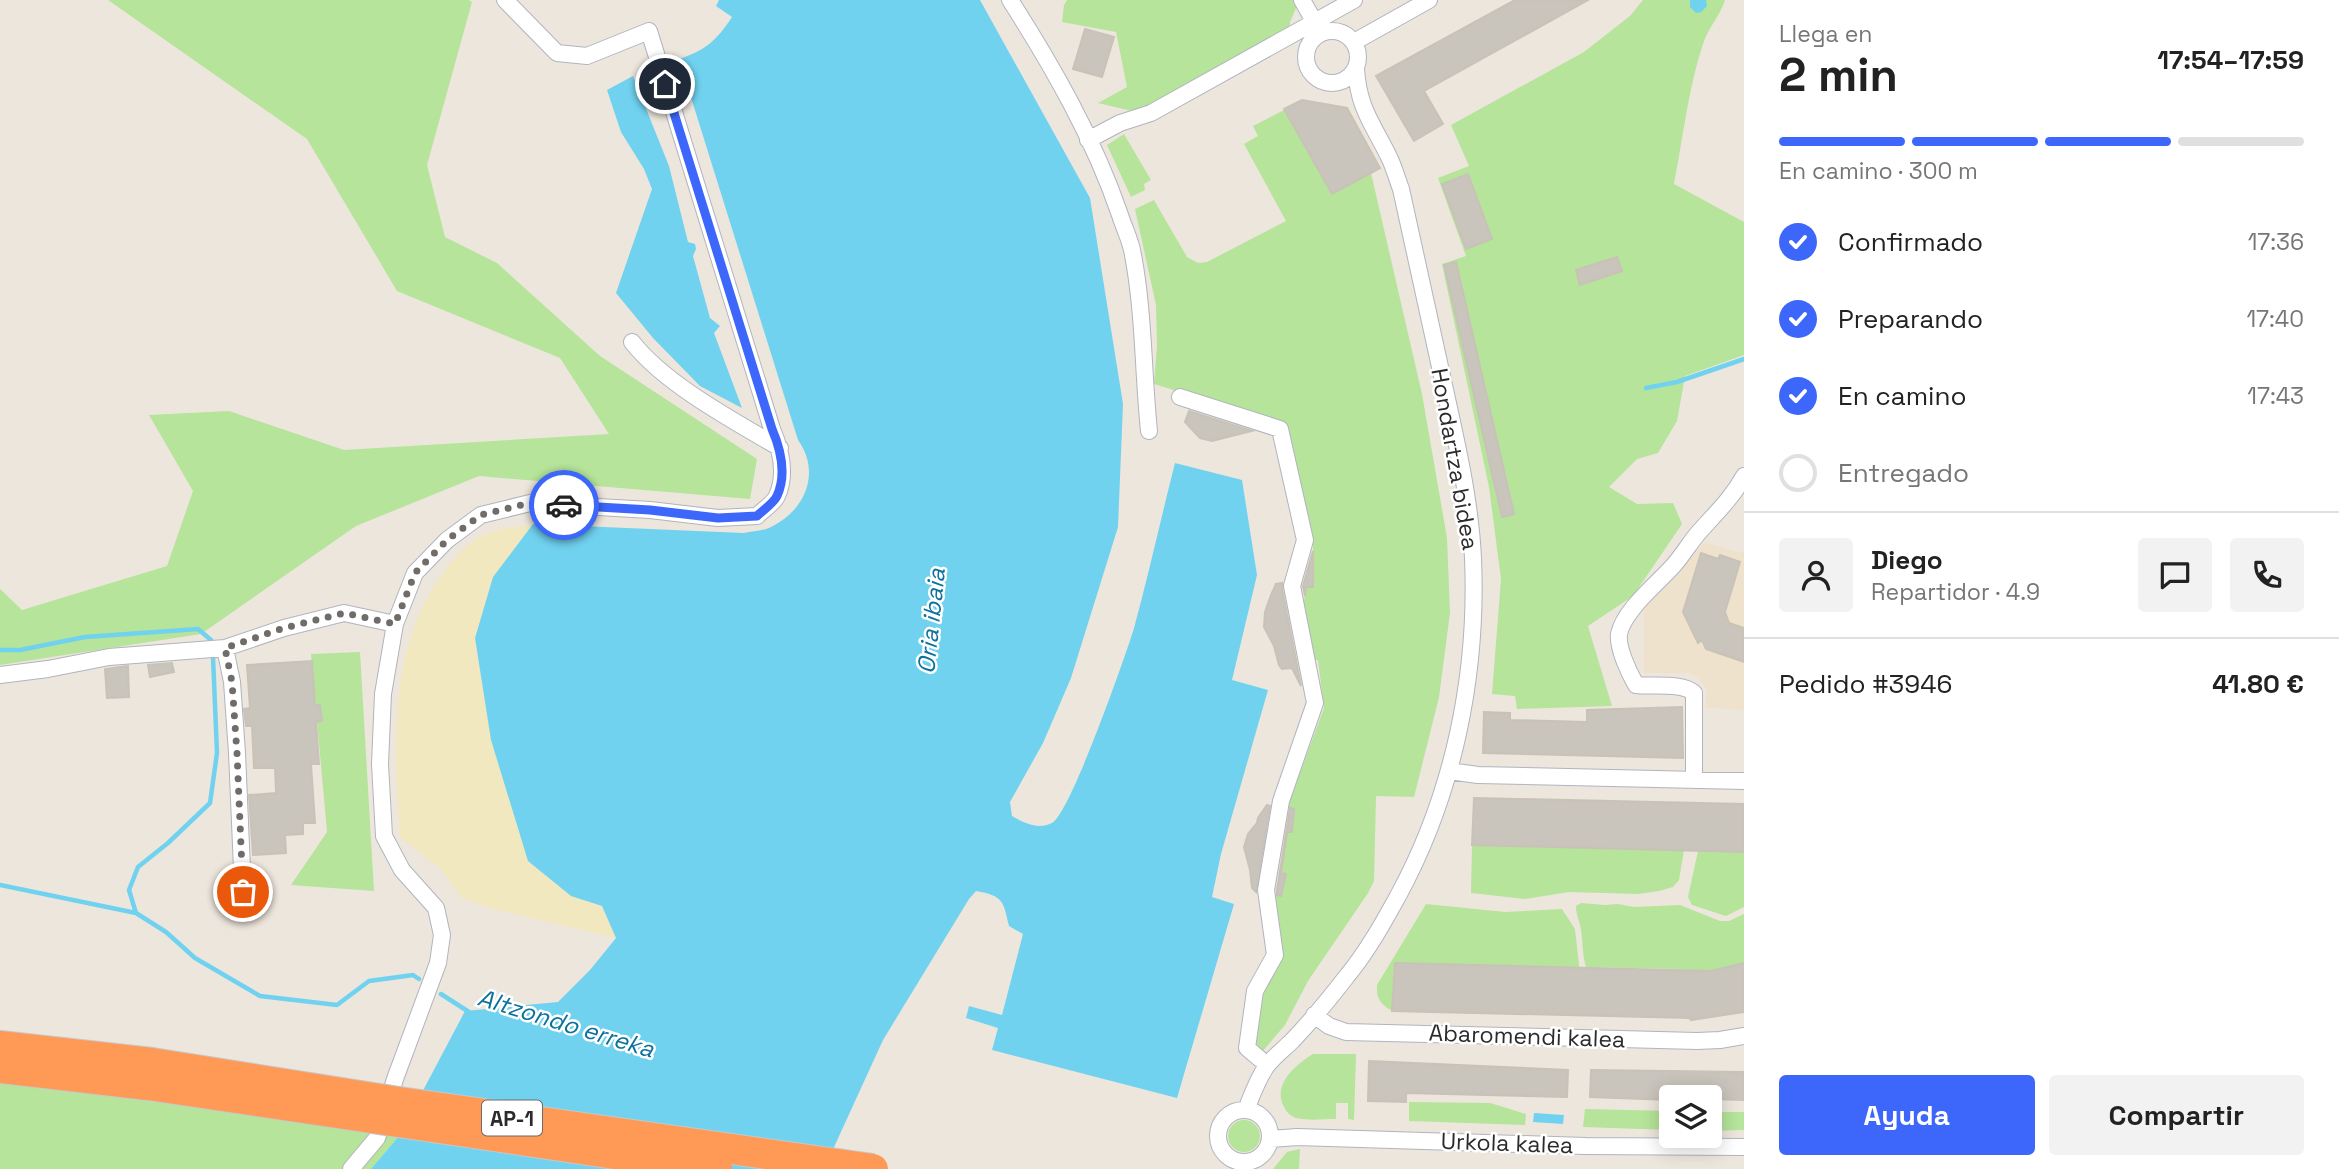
<!DOCTYPE html>
<html lang="es">
<meta charset="utf-8">
<style>
:root{--surface:#fff;--page:#f2f2f2;--text:#222;--muted:#767676;--line:#e0e0e0;--accent:#3d67fb}
body{margin:0;font-family:"Space Grotesk",sans-serif;background:var(--page);color:var(--text);height:100vh;display:flex;flex-direction:column;font-size:26px;white-space:nowrap}
*{box-sizing:border-box;margin:0}
p{font-size:23px;color:var(--muted)}
.icon{flex:none;width:38px;height:38px;fill:none;stroke:currentColor;stroke-width:2;stroke-linecap:round;stroke-linejoin:round}
.map{position:relative;flex:1;overflow:hidden}
.panel{display:flex;flex-direction:column;background:var(--surface);width:595px}
.panel>*{flex:none}
.buttons{position:absolute;left:1659px;top:1085px;display:grid;gap:14px}
.buttons a{display:grid;place-items:center;width:63px;height:63px;border-radius:7px;background:var(--surface);box-shadow:0 4px 18px #0003;font-size:35px}
.pin{position:absolute;display:grid;place-items:center;width:60px;height:60px;color:#fff;margin:-30px;border:4px solid #fff;border-radius:50%;box-shadow:0 2px 7px #0007}
.courier{position:absolute;display:grid;place-items:center;width:70px;height:70px;margin:-35px;border:5px solid #3d67fb;border-radius:50%;background:#fff;color:#222;box-shadow:0 2px 9px #0007}
.head em{font-style:normal;font-weight:600}
.head div{display:flex;flex-direction:column-reverse}
.head{display:flex;align-items:center;justify-content:space-between;height:119px;padding:0 35px}
h1{font-size:46px;font-weight:600;line-height:52px}
.bar{display:grid;grid-template-columns:repeat(4,1fr);gap:10px 7px;align-content:center;height:84px;padding:0 35px}
.bar i{height:9px;border-radius:5px;background:var(--line)}
.bar .active{background:var(--accent)}
.bar p{grid-column:span 4}
.line{display:flex;align-items:center;gap:18px;padding:0 35px;border-top:2px solid var(--line)}
.line div{flex:1}
.round{display:grid;place-items:center;flex:none;width:74px;height:74px;border-radius:7px;background:var(--page)}
ol{padding:0 35px;list-style:none}
li{display:flex;align-items:center;gap:21px;height:77px}
li p{margin-inline-start:auto}
li .icon{padding:7px;border-radius:50%;background:var(--accent);color:#fff;stroke-width:4}
li:last-child{color:var(--muted)}
li i{width:38px;height:38px;border:4px solid var(--line);border-radius:50%}
.primary-button{display:flex;gap:14px;margin-top:auto;padding:14px 35px}
.primary-button a{flex:1;height:80px;border-radius:7px;background:var(--accent);color:#fff;font-size:28px;font-weight:600;line-height:80px;text-align:center}
.primary-button a+a{background:var(--page);color:var(--text)}
main{display:flex;flex:1;min-height:0}
.map>svg:first-child{display:block}
.education{fill:#efe2cd}
.green{fill:#b5e49a}
.sand{fill:#f2e8c0}
.water{fill:#70d2ef}
.lines{fill:none;stroke-linecap:round;stroke-linejoin:round}
.stream{stroke:#70d2ef;stroke-width:4.5}
.building{fill:#c9c4bc;stroke:#c8c2b7;stroke-width:2}
.street-casing{stroke:#b1b4bf;stroke-width:18}
.highway-casing{stroke:#c8c8c8;stroke-width:32}
.street{stroke:#fff;stroke-width:16}
.highway{stroke:#ff9956;stroke-width:30}
.highway-bridge-casing{stroke:#c8c8c8;stroke-width:32;stroke-linecap:butt}
.highway-bridge{stroke:#ff9956;stroke-width:30}
.done{stroke:#6f6c69;stroke-width:7;stroke-dasharray:0 12.6}
.route{stroke:#3d67fb;stroke-width:9}
.labels{text-anchor:middle;dominant-baseline:central;stroke-width:5;stroke-linejoin:round;paint-order:stroke}
.shield{fill:#fff;stroke:#6b6b6b;stroke-width:2}
.shield-label{font-size:21px;font-weight:bold;fill:#2b2b2b}
.street-label{font-size:23px;fill:#2b2b2b;stroke:#fff}
.water-label{font-size:24px;font-style:italic;fill:#0d719d;stroke:#fff}
</style>
<main>
<div class="map">
<svg width="1744" height="1169" viewBox="0 0 1744 1169">
<rect width="100%" height="100%" fill="#ede6dd"/>
<path class="education" d="M1705 542 1737 552H1744V710L1705 708 1707 691 1699 678 1689 673H1644V610Z"/>
<path class="green" d="M108 0H469L472 2 427 165 445 237 497 263 600 356 757 459 750 499 479 476 356 526 201 634 0 665V589L22 610 167 566 193 491 149 415 229 411 344 450 609 434 560 358 397 291 307 139Z
M1067 0H1293L1297 6 1290 22V31L1162 105 1132 111 1098 103 1127 87 1116 32 1062 22 1064 5Z
M1643 0H1725C1720 16 1708 28 1703 44 1688 89 1683 138 1674 184L1744 222V355L1685 376 1677 421 1658 453 1637 459 1609 487 1637 504 1673 503 1682 524 1633 596 1588 626 1612 706 1517 709 1515 696 1492 694 1501 579 1489 487 1442 264 1466 256 1438 178 1469 166 1451 125 1584 52 1630 16Z
M1284 110 1332 194 1371 173 1422 394 1447 538 1450 613 1439 697 1414 797 1376 796 1374 881 1368 893 1308 981 1285 1025 1262 1052 1255 1046 1265 984 1273 895H1281L1286 875 1281 873 1287 832 1292 831 1294 809 1287 808 1324 708 1318 660H1310L1303 607 1306 587H1313V541L1288 425 1154 384 1157 346 1156 305 1135 209 1154 200 1187 257 1198 263 1207 262 1286 221 1244 144 1258 136 1253 126Z
M1124 134 1151 180 1144 184 1145 190 1131 197 1107 145Z
M360 652 374 891 291 885 327 832 311 654Z
M1472 845 1684 850 1679 880 1673 887 1659 891 1638 894 1569 892 1525 899 1471 893Z
M1698 851 1744 852V907L1726 916 1692 905 1688 897Z
M1581 903 1605 905 1618 904 1634 907 1680 905 1720 921H1729L1744 914V963L1711 971 1693 970 1691 1020 1680 1017 1682 969 1586 967C1582 953 1583 943 1581 930 1580 921 1576 916 1576 906Z
M1426 904 1505 912 1562 909 1575 929 1579 965 1577 1014 1572 967 1479 965 1478 1013 1466 1014 1467 965 1395 963 1392 1011C1380 1004 1376 998 1377 985Z
M1313 1054H1356L1354 1120 1348 1119V1103H1336V1119C1324 1119 1308 1121 1296 1118 1291 1116 1286 1112 1284 1107 1272 1085 1295 1065 1313 1054Z
M0 1082 234 1112 399 1136 371 1169H0Z
M1409 1102 1490 1103 1526 1114 1525 1125 1409 1121Z
M1585 1109 1671 1111V1130L1583 1127Z
M1710 1112H1744V1130L1710 1131Z
M1228 1136a16 16 0 1 1 32 0a16 16 0 1 1-32 0Z
M1300 1149 1299 1169H1273L1287 1152Z"/>
<path class="sand" d="M533 524 494 577 475 638 491 740 528 861 571 896 602 906 616 938 493 909 462 898 440 868 400 837C394 748 387 644 446 569 457 556 470 541 486 534 500 528 518 527 533 524Z"/>
<path class="water" d="M719 0H980L1090 198 1123 404 1118 527 1071 678 1043 743 1010 802 1012 816C1024 823 1038 830 1052 823 1070 814 1126 655 1134 628 1149 573 1161 518 1175 463L1242 480 1257 575 1232 680 1268 690 1221 854 1212 897 1234 904 1177 1098 992 1050 998 1028 966 1018 969 1006 1002 1015 1023 934 1009 926C1003 900 1003 896 976 891L969 899 883 1040 824 1169H371L399 1136 465 1011 558 1002 590 970 616 938 602 906 571 896 528 861 491 740 475 638 493 577 533 524 744 533C753 531 763 531 771 527 806 510 821 472 798 440L679 59C705 51 717 40 732 17L716 6Z
M1690 0H1706L1707 6 1701 12 1696 13 1690 7Z
M633 76 669 166 688 242 695 244 696 249 693 256 710 318 720 326 714 333 742 408 700 386 653 338 616 293 652 189 644 169 621 132 607 90Z
M1534 1113 1564 1115 1563 1124 1533 1122Z"/>
<g class="lines">
<path class="stream" d="M1646 388 1677 382 1744 359
M0 650H20L85 637 198 629 211 640
M0 885 136 913 166 932 195 958 260 996 337 1005 369 981 413 975 419 979
M136 913 129 890 138 867 168 843 210 803 217 753 213 657
M441 994 469 1012"/>
</g>
<path class="building" d="M1515 0H1588L1424 91 1443 124 1414 141 1376 76Z
M1085 29 1114 37 1102 77 1073 69Z
M1302 100 1347 108 1380 168 1332 194 1284 109Z
M1468 174 1492 239 1466 249 1442 184Z
M1617 257 1622 271 1580 285 1576 270Z
M1456 262 1514 514 1502 517 1444 265Z
M1189 411 1252 431 1212 441 1200 438 1185 422Z
M1313 551V587H1306L1305 596 1303 586Z
M1701 553 1718 559 1720 555 1740 562 1725 612 1729 623 1744 628V662L1706 649 1702 640 1698 643 1683 612Z
M1282 583V588L1301 686 1292 668 1282 669 1279 665 1274 646 1264 627 1265 612 1271 595 1276 584Z
M312 661 315 705H320L322 721 316 722 319 764H311L315 823H303V834L285 835 286 853 253 855 249 795 276 793 275 768H254L252 726H246L244 709 250 708 247 665Z
M172 663 174 672 150 677 148 665Z
M128 666 129 697 107 698 105 669Z
M1682 707 1683 758 1483 753 1484 712 1510 713V720L1587 722V710Z
M1474 798 1744 804V852L1472 845Z
M1267 805 1270 806 1256 892 1252 888 1250 870 1244 847 1248 834 1257 823 1258 818Z
M1290 808 1294 809 1292 832H1287L1281 873 1286 874 1281 896 1277 895V890Z
M1395 963 1711 971 1744 963V1012L1691 1020V1018L1392 1011Z
M1369 1061 1568 1070 1567 1097 1406 1093V1102L1368 1101Z
M1591 1070 1744 1072V1100L1710 1099V1097H1671V1100L1590 1097Z"/>
<g class="lines">
<defs>
<path id="street" d="M1010 0C1053 67 1094 139 1120 215 1124 228 1131 241 1133 255 1144 313 1143 373 1149 431
M1302 0 1318 28
M1306 57a26 26 0 1 1 52 0a26 26 0 1 1-52 0Z
M1354 42 1429 0
M1088 140 1120 123 1151 113 1354 0
M632 342C665 384 732 420 780 448
M1180 397 1280 429 1305 540 1292 586 1315 703 1281 801 1266 890 1275 955 1255 991 1247 1048 1260 1059
M225 648 232 682 237 753 243 892
M0 675 48 669 109 657 225 648 284 628 344 613 395 624
M1449 771 1478 775 1744 781
M1694 779V693C1682 682 1652 687 1636 685 1629 673 1617 647 1619 634 1624 610 1657 584 1673 566 1683 555 1690 542 1700 531 1716 513 1732 498 1744 476
M1314 1015 1329 1026 1346 1032 1697 1041 1720 1040 1744 1036
M1218 1136a26 26 0 1 1 52 0a26 26 0 1 1-52 0Z
M1246 1110C1252 1095 1257 1080 1266 1067 1273 1057 1284 1049 1292 1041 1312 1020 1330 998 1347 976 1367 952 1383 923 1398 896 1454 793 1478 674 1473 558 1470 496 1455 436 1442 376 1428 314 1415 251 1401 189 1397 179 1394 167 1389 157 1373 124 1358 108 1356 68
M1271 1139 1297 1137 1586 1146 1744 1147
M351 1169 377 1138 395 1079 438 963 442 935 436 908 402 870 384 836 380 764 383 694 395 624 415 573 447 540 481 515 530 503 650 510 718 518 757 516C763 510 774 503 777 496 787 474 781 450 772 429L649 31 587 56 557 53 505 0"/>
<path id="highway" d="M0 1046 152 1063
M0 1068 148 1085"/>
</defs>
<use href="#street" class="street-casing"/>
<use href="#highway" class="highway-casing"/>
<use href="#street" class="street"/>
<use href="#highway" class="highway"/>
<defs>
<path id="highway-bridge" d="M152 1063 399 1102 873 1169
M148 1085 717 1169"/>
</defs>
<use href="#highway-bridge" class="highway-bridge-casing"/>
<use href="#highway-bridge" class="highway-bridge"/>
</g>
<g class="lines">
<path class="done" d="M243 892 237 753 232 682 225 648 284 628 344 613 395 624 415 573 447 540 481 515 530 503 564 505"/>
<path class="route" d="M564 505 650 510 718 518 757 516C763 510 774 503 777 496 787 474 781 450 772 429L665 84"/>
</g>
<g class="labels">
<rect class="shield" x="482" y="1100.5" width="60" height="35" rx="5"/>
<g class="shield-label">
<text x="512" y="1118">AP-1</text>
</g>
<g class="street-label">
<text transform="translate(1455 459) rotate(80)">Hondartza bidea</text>
<text transform="translate(1527 1036) rotate(2)">Abaromendi kalea</text>
<text transform="translate(1507 1143) rotate(2)">Urkola kalea</text>
</g>
<g class="water-label">
<text transform="translate(931 621) rotate(-84)">Oria ibaia</text>
<text transform="translate(566 1023) rotate(17)">Altzondo erreka</text>
</g>
</g>
</svg>
<div class="buttons">
<a><svg class="icon" aria-label="layers" viewBox="0 0 24 24"><path d="M12 4l9 5-9 5-9-5zM3 14l9 5 9-5"/></svg></a>
</div>
<div class="pin" style="left:243px;top:892px;background:#ea580c"><svg class="icon" aria-label="bag" viewBox="0 0 24 24"><path d="M5 8h14l-1 12H6zM9 8a3 3 0 0 1 6 0"/></svg></div>
<div class="pin" style="left:665px;top:84px;background:#1f2937"><svg class="icon" aria-label="home" viewBox="0 0 24 24"><path d="M3 11l9-7 9 7M6 9v11h12V9"/></svg></div>
<div class="courier" style="left:564px;top:505px"><svg class="icon" aria-label="car" viewBox="0 0 24 24"><path d="M5 17H2v-5l4-1 3-4h7l3 4 3 1v5h-3M9 17h6M6 11h13"/><circle cx="7" cy="17" r="2"/><circle cx="17" cy="17" r="2"/></svg></div>
</div>
<section class="panel">
<div class="head"><div><h1>2 min</h1><p>Llega en</p></div><em>17:54–17:59</em></div>
<div class="bar"><i class="active"></i><i class="active"></i><i class="active"></i><i></i><p>En camino · 300 m</p></div>
<ol>
<li><svg class="icon" aria-label="check" viewBox="0 0 24 24"><path d="M5 12l5 5 9-10"/></svg>Confirmado<p>17:36</p></li>
<li><svg class="icon" aria-label="check" viewBox="0 0 24 24"><path d="M5 12l5 5 9-10"/></svg>Preparando<p>17:40</p></li>
<li><svg class="icon" aria-label="check" viewBox="0 0 24 24"><path d="M5 12l5 5 9-10"/></svg>En camino<p>17:43</p></li>
<li><i></i>Entregado</li>
</ol>
<div class="line" style="height:126px"><a class="round"><svg class="icon" aria-label="person" viewBox="0 0 24 24"><circle cx="12" cy="8" r="4"/><path d="M4 21q1-7 8-7t8 7"/></svg></a><div><b>Diego</b><p>Repartidor · 4.9</p></div><a class="round"><svg class="icon" aria-label="chat" viewBox="0 0 24 24"><path d="M4 5h16v11H9l-5 4z"/></svg></a><a class="round"><svg class="icon" aria-label="phone" viewBox="0 0 24 24"><path d="M5 4h4l2 5-3 2q2 4 5 5l2-3 5 2v4C11 20 4 13 5 4z"/></svg></a></div>
<div class="line" style="height:91px"><div>Pedido #3946</div><b>41.80 €</b></div>
<div class="primary-button"><a>Ayuda</a><a>Compartir</a></div>
</section>
</main>
